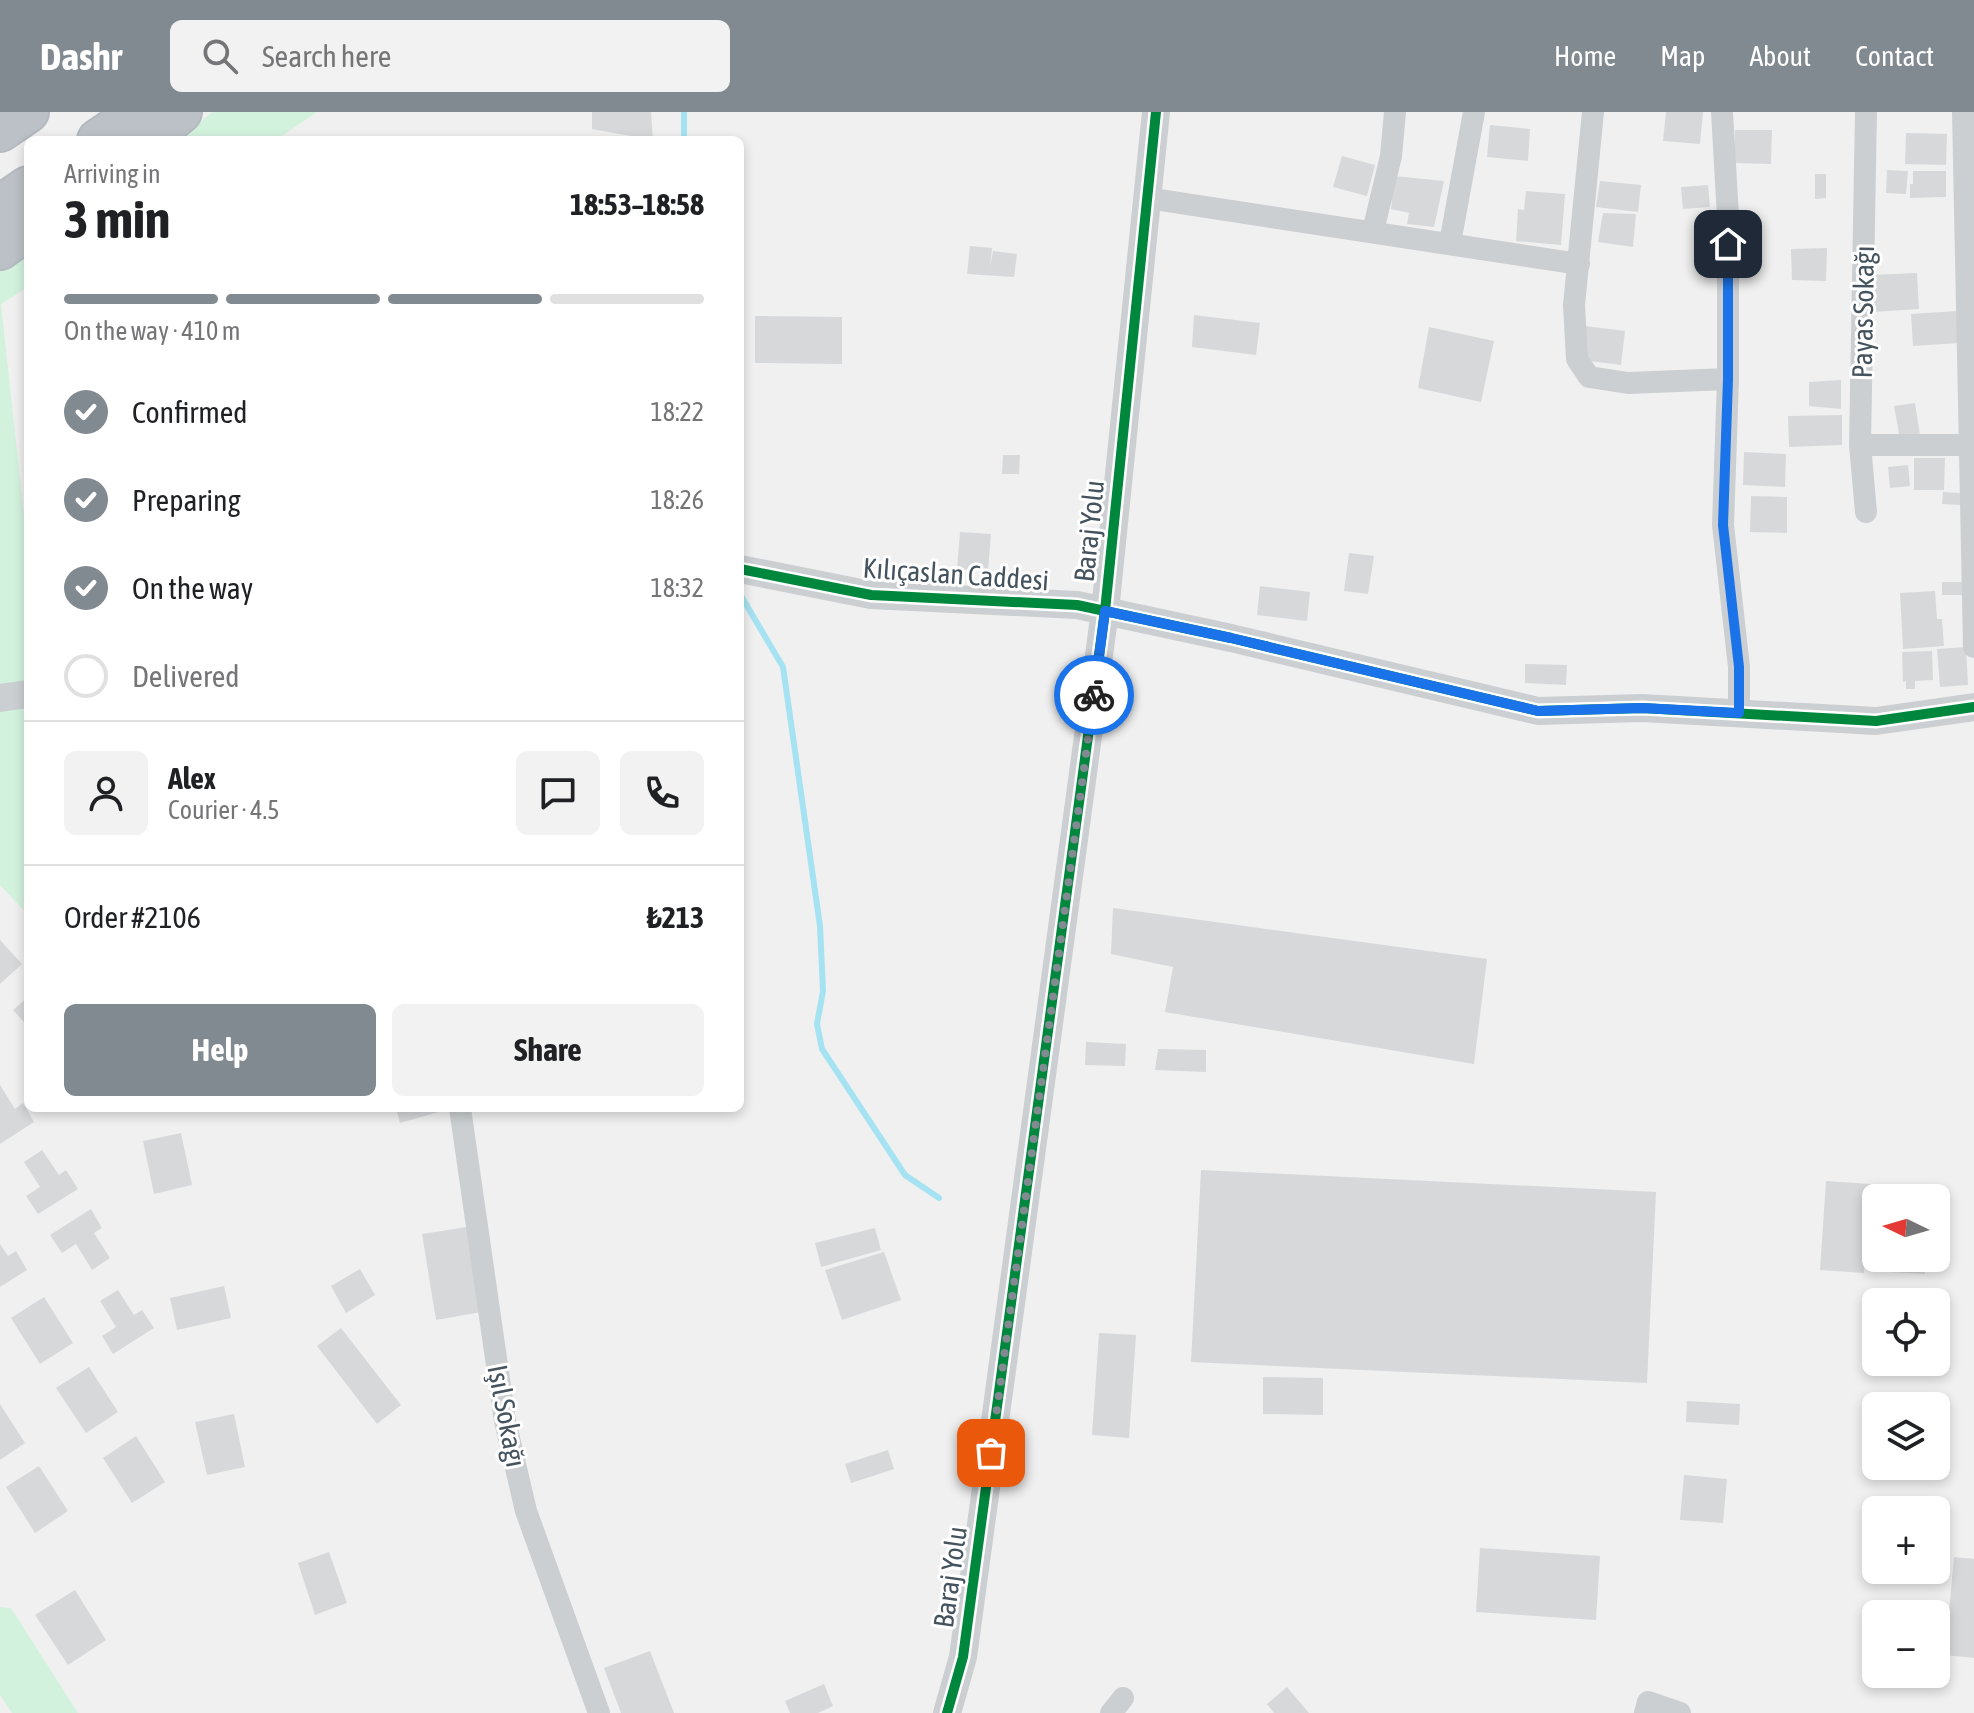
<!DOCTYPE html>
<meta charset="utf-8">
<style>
:root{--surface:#fff;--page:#f2f2f2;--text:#202124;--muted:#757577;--line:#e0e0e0;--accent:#818a91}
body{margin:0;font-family:"Asap Condensed",sans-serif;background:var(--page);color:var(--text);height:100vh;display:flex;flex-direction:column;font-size:30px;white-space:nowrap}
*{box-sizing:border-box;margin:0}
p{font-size:26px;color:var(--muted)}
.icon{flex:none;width:44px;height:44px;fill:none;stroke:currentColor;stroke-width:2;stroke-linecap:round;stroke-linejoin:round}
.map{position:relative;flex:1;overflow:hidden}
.sheet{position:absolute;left:24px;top:24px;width:720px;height:976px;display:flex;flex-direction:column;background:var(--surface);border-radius:12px;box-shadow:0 4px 12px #0003}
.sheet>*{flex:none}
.needle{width:52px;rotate:275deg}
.tools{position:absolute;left:1862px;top:1072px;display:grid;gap:16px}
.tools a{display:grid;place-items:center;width:88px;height:88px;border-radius:12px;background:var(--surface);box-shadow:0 4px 12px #0003;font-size:40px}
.pin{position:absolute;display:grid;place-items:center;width:68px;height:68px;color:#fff;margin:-34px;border-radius:16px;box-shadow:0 4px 12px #0006}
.courier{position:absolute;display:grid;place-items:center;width:80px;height:80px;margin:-40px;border:6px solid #1a73e8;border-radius:50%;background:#fff;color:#222;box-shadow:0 2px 10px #0007}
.head em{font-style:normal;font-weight:700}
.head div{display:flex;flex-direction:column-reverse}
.head{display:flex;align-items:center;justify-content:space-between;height:136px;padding:0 40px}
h1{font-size:52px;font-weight:700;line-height:60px}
.bar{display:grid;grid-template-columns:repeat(4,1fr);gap:12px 8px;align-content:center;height:96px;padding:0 40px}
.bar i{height:10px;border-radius:6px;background:var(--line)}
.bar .on{background:var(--accent)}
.bar p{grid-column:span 4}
.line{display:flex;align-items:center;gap:20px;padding:0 40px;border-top:2px solid var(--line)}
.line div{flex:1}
.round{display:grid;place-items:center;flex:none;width:84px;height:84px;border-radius:12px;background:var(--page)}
ol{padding:0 40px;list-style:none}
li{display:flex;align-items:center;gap:24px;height:88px}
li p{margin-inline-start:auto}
li .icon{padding:8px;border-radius:50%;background:var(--accent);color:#fff;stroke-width:4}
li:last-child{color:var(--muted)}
li i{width:44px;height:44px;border:4px solid var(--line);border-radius:50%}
.action{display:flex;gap:16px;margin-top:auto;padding:16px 40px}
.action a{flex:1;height:92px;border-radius:12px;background:var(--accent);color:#fff;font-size:32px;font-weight:700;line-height:92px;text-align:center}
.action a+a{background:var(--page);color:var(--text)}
header{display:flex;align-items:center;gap:48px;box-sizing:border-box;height:112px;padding:0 40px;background:var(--accent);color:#fff}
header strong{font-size:38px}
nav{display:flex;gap:44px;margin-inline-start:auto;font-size:28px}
.search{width:560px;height:72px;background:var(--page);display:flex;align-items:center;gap:20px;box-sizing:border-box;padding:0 28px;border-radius:12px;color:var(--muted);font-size:30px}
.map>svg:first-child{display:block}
.green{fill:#d3f2de}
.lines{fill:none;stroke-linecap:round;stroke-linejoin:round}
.stream{stroke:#a5e3f2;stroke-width:6}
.building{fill:#d7d8da}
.motorway-casing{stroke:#b4bac0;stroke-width:44}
.minor{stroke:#cbcfd1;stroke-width:22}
.tertiary{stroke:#cbcfd1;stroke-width:28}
.motorway{stroke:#bbc1c7;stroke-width:40}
.cycleway-casing{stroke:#fff;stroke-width:15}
.cycleway{stroke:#00873e;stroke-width:10}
.done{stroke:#818a91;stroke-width:8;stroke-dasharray:0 14.4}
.route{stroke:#1a73e8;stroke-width:10}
.labels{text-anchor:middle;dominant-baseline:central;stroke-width:6;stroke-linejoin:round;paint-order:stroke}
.street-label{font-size:28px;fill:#45535e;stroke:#fff}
</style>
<header>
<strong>Dashr</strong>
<div class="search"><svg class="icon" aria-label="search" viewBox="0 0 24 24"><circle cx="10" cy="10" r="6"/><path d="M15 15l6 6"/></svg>Search here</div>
<nav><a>Home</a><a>Map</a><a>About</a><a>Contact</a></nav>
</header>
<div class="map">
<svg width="1974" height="1601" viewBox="0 0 1974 1601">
<rect width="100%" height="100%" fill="#f1f0f0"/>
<path class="green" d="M213 0H317L276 28H175Z
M28 135V175L1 192 28 440V803L0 773V155Z
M0 1495 11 1496 78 1601H12L0 1583Z"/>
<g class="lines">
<path class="stream" d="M684 0V28
M740 482 783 555 820 814 823 879 817 912 822 937 905 1063 939 1086"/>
</g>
<path class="building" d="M592 0H651L653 28 592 17Z
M1666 0H1703L1700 32 1663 29Z
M1490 13 1530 17 1528 49 1487 45Z
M1735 18H1772L1771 52 1734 51Z
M1906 21 1947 22 1946 53 1905 52Z
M1342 44 1375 53 1367 84 1333 75Z
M1887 58 1908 59 1906 82 1886 81Z
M1913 59H1946V85L1910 86V72H1913Z
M1815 62H1826V86L1815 87Z
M1394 64 1444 69 1434 115 1407 112 1409 101 1391 97Z
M1600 69 1641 73 1638 100 1596 95Z
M1708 73 1710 95 1683 97 1681 75Z
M1526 79 1565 82 1561 133 1516 129 1518 97 1524 98Z
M1603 101 1636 102 1633 135 1598 130Z
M970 134 992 136 990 155 993 139 1017 142 1014 165 967 162Z
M1827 136 1826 169 1792 168 1791 137Z
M1917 161 1919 197 1873 200 1871 163Z
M1957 199 1959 231 1913 234 1911 202Z
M1194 203 1260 211 1256 243 1192 235Z
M755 204 842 205V252L755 251Z
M1585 214 1625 219 1621 253 1581 248Z
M1429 215 1494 229 1481 290 1418 276Z
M1841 268V297L1809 294V270Z
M1915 291 1920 323 1900 327 1894 294Z
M1842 303V333L1789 335 1788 304Z
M1744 340 1786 342 1785 375 1743 373Z
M1003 343H1020L1019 362H1002Z
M1914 346H1945L1944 378H1914Z
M1908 353 1910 374 1890 376 1888 355Z
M1943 380 1961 381 1960 393 1942 392Z
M1751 384 1787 385V421L1750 420Z
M960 420 991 422 988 459 957 457Z
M1349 441 1374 444 1368 482 1344 479Z
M1942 470H1962V483H1942Z
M1260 474 1310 480 1307 509 1257 503Z
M1935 479 1937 507H1942L1944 534 1903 537 1900 481Z
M1966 535 1968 573 1940 575 1937 537Z
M1932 539 1933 568 1915 569V577H1906V569L1903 570 1902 540Z
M1525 552 1567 553 1566 573 1525 571Z
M1113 796 1487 847 1474 952 1165 900 1173 855 1111 842Z
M0 828 22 852 0 872Z
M28 885V915L13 898Z
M1086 930 1126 932 1125 954 1085 953Z
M1158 937 1206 938V960L1155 958Z
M0 973 15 997 23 991 34 1010 0 1032Z
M396 996H449V997L400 1011Z
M181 1021 192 1073 154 1082 143 1029Z
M42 1038 59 1063 66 1058 78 1077 38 1102 26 1084 40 1075 24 1050Z
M1201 1058 1656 1080 1647 1271 1191 1250Z
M1826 1069 1870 1072 1864 1161 1820 1158Z
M1894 1076 1929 1078 1928 1086H1894Z
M91 1097 102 1116 94 1121 110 1146 92 1158 76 1132 62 1141 50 1123Z
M467 1115 481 1200 436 1208 422 1122Z
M875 1116 881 1138 821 1155 815 1131Z
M0 1132 8 1144 16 1139 27 1158 0 1175Z
M884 1140 901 1188 842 1208 825 1158Z
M1891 1146H1925V1162L1890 1160Z
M360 1157 375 1183 346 1201 331 1174Z
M224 1174 231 1206 177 1218 170 1186Z
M118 1178 134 1203 142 1198 154 1216 113 1242 102 1224 116 1215 100 1189Z
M44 1185 73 1231 40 1252 11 1206Z
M341 1216 401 1293 377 1312 317 1234Z
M1099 1221 1136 1223 1129 1326 1092 1323Z
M89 1255 118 1300 86 1321 56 1276Z
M1263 1265 1323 1266V1303L1263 1302Z
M1687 1289 1740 1292 1739 1313 1686 1310Z
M0 1292 25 1331 0 1348Z
M234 1302 245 1355 207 1363 195 1310Z
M136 1324 165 1370 132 1391 103 1346Z
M888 1338 894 1357 851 1371 845 1352Z
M39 1354 68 1399 35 1421 6 1375Z
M1684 1363 1727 1367 1723 1411 1680 1408Z
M1480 1436 1600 1444 1596 1508 1476 1500Z
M329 1440 347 1491 315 1503 298 1451Z
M1954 1445 1974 1447V1546L1945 1543Z
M75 1478 106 1528 68 1553 35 1503Z
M650 1539 674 1601H621L604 1556Z
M824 1572 833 1594 818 1601H790L785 1589Z
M1287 1575 1309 1601H1274L1267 1592Z"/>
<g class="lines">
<defs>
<path id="motorway" d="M0 19 28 0
M98 28 139 0
M147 28 181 0
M0 94 28 75
M0 137 28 117"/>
</defs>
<use href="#motorway" class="motorway-casing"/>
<path class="minor" d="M1593 0 1574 193 1577 247 1589 265 1628 271 1728 267
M1722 0 1728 105V267L1723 413 1739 555V601
M1866 0 1860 333 1866 400
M1963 0 1974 535
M1147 86 1579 152
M1373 119 1391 44 1395 0
M1450 131 1474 0
M1860 333H1974
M460 996 505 1309 526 1399 599 1601
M1111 1601 1123 1586
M1645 1601 1648 1590 1680 1601"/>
<path class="tertiary" d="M740 457 871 483 1077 493 1231 526 1538 599 1642 596 1876 609 1974 595
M0 586 28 582
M947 1601 963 1545 1105 499 1156 0"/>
<use href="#motorway" class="motorway"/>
<defs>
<path id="cycleway" d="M740 457 871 483 1077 493 1231 526 1538 599 1642 596 1876 609 1974 595
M947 1601 963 1545 1105 499 1156 0"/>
</defs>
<use href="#cycleway" class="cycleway-casing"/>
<use href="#cycleway" class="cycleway"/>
</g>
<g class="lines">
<path class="done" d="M991 1341 1094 583"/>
<path class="route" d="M1094 583 1105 499 1231 526 1538 599 1642 596 1739 601V555L1723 413 1728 267V132"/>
</g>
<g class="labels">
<g class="street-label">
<text transform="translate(1863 200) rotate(-89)">Payas Sokağı</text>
<text transform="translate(1089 419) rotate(-84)">Baraj Yolu</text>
<text transform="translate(956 462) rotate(4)">Kılıçaslan Caddesi</text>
<text transform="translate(507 1304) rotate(79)">Işıl Sokağı</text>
<text transform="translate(950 1465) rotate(-82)">Baraj Yolu</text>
</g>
</g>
</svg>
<div class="tools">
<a><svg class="needle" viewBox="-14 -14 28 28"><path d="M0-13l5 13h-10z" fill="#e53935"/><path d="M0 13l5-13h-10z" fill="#757577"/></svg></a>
<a><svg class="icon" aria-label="locate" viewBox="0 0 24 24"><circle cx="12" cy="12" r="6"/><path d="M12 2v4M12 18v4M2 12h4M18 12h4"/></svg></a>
<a><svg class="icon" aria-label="layers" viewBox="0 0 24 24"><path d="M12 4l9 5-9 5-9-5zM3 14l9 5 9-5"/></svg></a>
<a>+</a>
<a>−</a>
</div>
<div class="pin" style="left:991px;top:1341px;background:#ea580c"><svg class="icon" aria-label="bag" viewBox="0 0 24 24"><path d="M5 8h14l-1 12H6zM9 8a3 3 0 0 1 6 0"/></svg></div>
<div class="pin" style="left:1728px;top:132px;background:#1f2937"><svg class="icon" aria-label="home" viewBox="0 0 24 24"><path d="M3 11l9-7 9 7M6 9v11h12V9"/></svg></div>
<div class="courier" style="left:1094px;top:583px"><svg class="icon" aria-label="bike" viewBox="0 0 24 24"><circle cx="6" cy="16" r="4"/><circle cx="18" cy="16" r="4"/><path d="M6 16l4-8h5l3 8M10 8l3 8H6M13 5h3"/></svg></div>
<section class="sheet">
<div class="head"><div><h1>3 min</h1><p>Arriving in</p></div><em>18:53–18:58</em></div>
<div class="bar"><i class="on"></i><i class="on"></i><i class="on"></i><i></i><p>On the way · 410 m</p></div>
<ol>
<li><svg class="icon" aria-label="check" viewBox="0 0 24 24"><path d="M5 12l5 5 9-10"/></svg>Confirmed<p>18:22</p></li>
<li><svg class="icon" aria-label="check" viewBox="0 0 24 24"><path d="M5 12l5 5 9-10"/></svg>Preparing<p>18:26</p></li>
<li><svg class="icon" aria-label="check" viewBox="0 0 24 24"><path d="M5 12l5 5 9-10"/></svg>On the way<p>18:32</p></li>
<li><i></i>Delivered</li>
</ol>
<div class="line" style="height:144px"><a class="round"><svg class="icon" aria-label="person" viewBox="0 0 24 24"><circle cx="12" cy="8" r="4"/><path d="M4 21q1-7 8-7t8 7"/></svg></a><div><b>Alex</b><p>Courier · 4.5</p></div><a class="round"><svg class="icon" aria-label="chat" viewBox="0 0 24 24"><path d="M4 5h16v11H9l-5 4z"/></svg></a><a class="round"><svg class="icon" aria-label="phone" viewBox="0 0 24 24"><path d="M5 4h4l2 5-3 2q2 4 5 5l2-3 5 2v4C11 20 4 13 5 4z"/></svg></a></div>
<div class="line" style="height:104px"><div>Order #2106</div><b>₺213</b></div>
<div class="action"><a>Help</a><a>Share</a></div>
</section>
</div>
